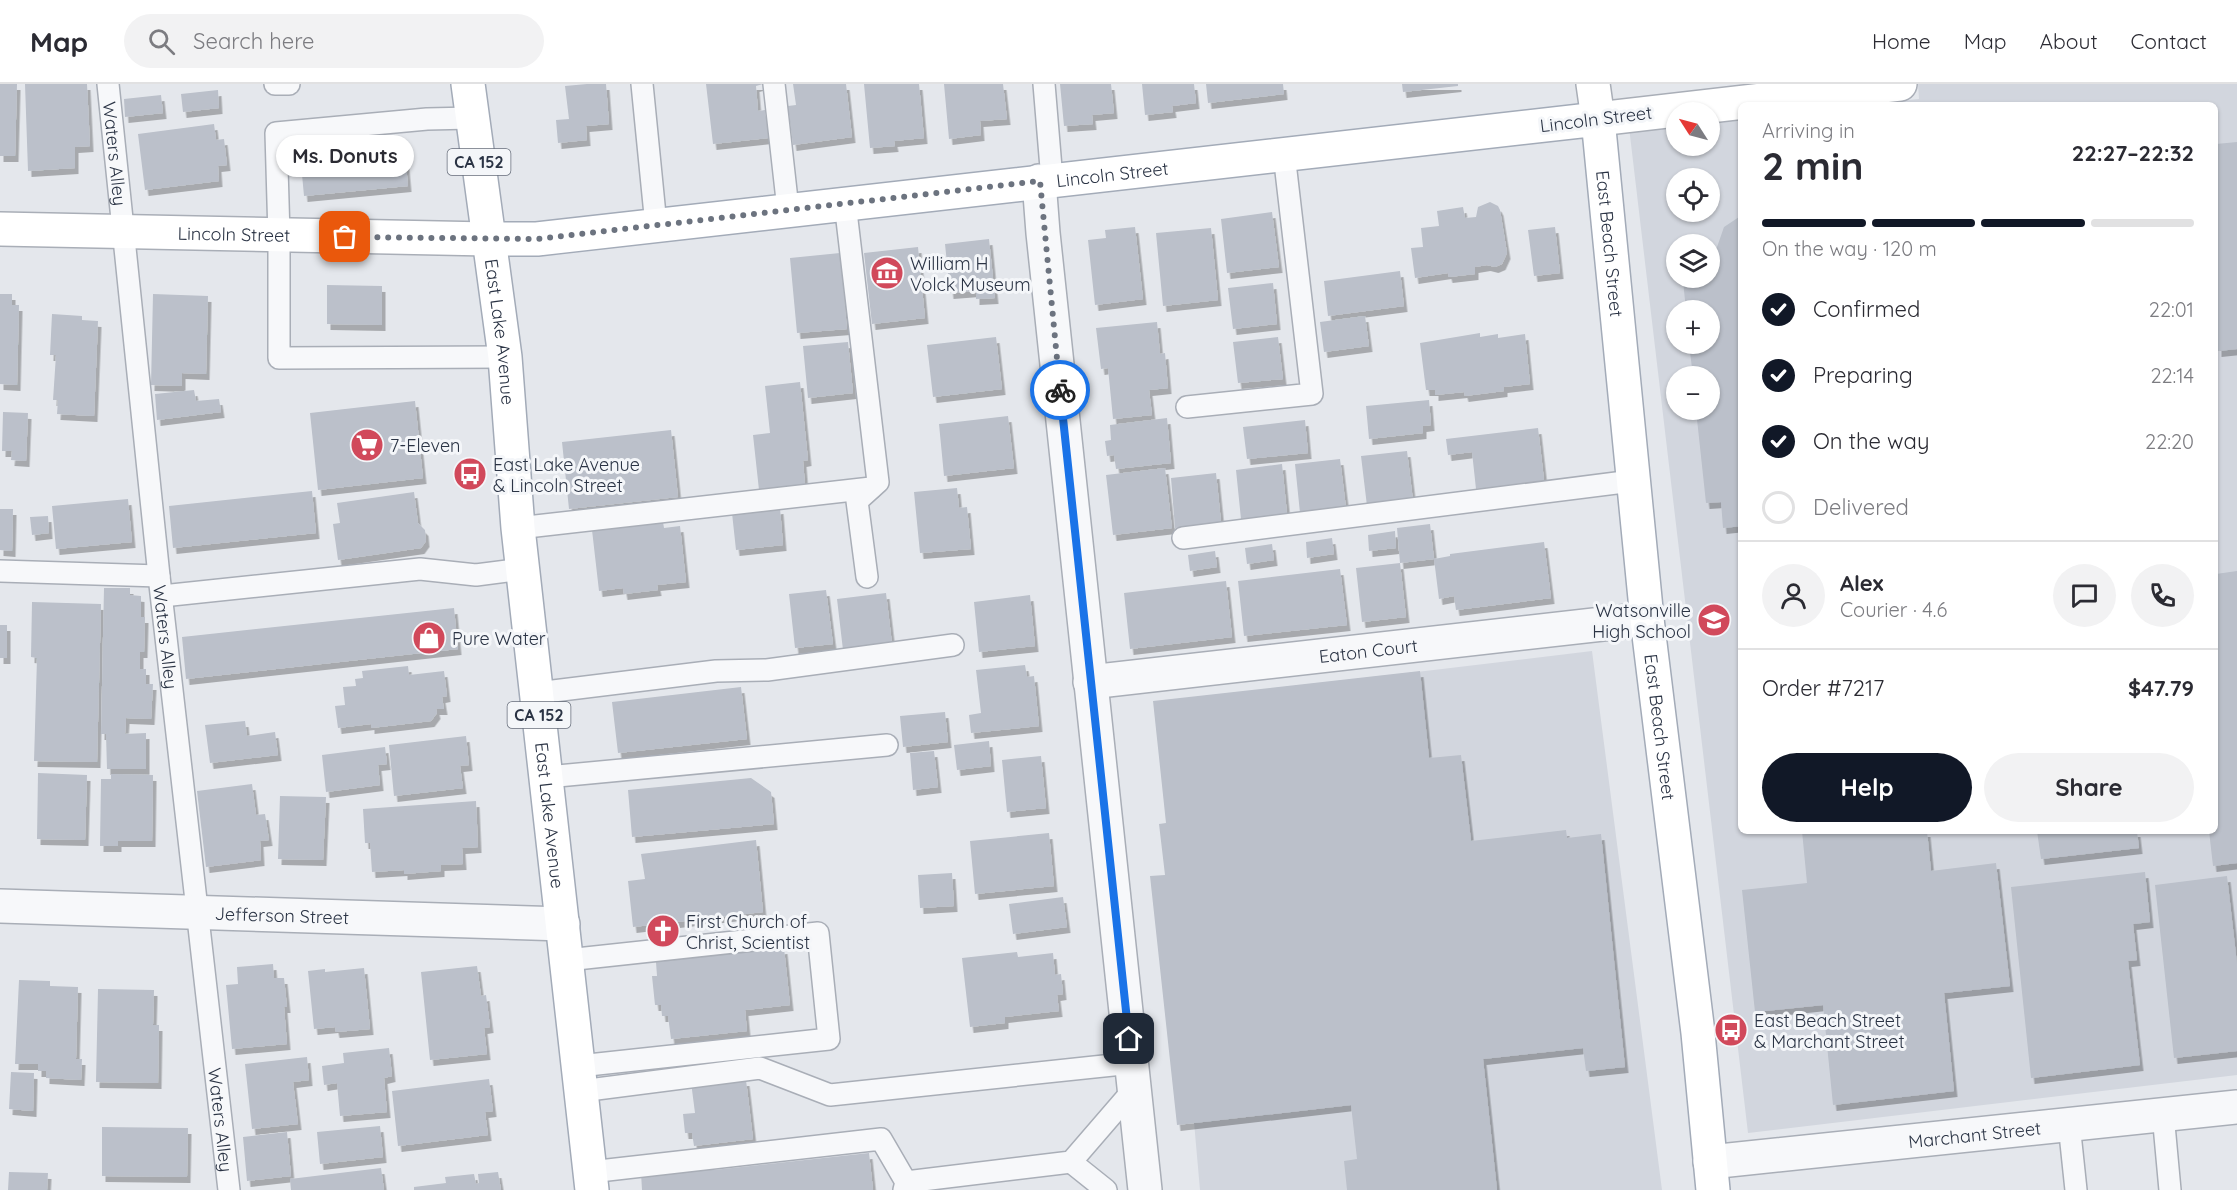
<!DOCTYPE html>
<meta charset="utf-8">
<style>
:root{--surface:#fff;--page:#f2f2f3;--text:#2b2b33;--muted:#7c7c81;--line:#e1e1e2;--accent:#111827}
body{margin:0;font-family:Quicksand,sans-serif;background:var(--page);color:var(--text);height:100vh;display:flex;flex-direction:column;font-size:22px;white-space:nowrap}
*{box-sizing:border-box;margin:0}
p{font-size:20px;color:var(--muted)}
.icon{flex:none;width:33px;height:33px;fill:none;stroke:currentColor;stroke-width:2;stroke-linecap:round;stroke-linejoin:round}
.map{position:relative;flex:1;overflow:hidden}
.details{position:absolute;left:1738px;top:18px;width:480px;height:732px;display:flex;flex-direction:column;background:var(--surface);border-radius:9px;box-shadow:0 2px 4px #0004}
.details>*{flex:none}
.needle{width:39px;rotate:306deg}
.controls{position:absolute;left:1666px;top:18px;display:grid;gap:12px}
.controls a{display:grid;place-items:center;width:54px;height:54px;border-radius:50%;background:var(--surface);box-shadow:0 2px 4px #0004;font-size:30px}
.pin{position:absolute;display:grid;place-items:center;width:51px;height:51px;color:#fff;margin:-26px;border-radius:12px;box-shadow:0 3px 9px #0006}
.courier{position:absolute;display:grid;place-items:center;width:60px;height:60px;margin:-30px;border:4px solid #1a73e8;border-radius:50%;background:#fff;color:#222;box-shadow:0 2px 8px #0007}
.bubble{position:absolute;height:42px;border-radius:21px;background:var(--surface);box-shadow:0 2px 4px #0004;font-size:20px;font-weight:700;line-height:42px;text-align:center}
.summary em{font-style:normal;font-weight:700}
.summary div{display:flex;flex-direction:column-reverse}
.summary{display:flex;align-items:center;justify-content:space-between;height:102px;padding:0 24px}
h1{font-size:39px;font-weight:700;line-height:45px}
.bar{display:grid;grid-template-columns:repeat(4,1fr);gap:9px 6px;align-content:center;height:72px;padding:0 24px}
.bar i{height:8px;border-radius:4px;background:var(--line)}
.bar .on{background:var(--accent)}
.bar p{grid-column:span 4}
.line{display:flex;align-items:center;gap:15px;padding:0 24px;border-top:2px solid var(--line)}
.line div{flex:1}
.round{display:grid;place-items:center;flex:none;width:63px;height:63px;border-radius:32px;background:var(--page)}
ol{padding:0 24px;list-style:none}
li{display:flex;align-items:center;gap:18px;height:66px}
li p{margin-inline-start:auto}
li .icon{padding:6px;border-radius:50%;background:var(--accent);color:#fff;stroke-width:4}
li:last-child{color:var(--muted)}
li i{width:33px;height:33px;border:3px solid var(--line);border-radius:50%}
.cta{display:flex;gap:12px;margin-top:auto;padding:12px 24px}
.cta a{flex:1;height:69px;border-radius:36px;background:var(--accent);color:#fff;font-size:24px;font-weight:700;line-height:69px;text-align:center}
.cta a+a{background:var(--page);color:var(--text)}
header{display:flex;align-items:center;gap:36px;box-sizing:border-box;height:84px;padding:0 30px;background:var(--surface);border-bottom:2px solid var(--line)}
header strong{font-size:28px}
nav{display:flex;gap:33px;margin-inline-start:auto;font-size:21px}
.search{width:420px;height:54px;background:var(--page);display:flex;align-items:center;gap:15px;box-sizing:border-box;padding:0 21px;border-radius:33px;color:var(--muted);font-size:22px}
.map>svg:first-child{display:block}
.built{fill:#d2d6de;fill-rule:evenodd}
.building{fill:#bbc0ca;filter:url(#shadow)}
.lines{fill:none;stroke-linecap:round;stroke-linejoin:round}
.lane-casing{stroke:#a9aeb7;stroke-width:24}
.street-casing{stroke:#a9aeb7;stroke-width:36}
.secondary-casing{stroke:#a9aeb7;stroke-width:36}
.primary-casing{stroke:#a3abb8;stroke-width:36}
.lane{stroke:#f7f8fa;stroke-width:21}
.street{stroke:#f7f8fa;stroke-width:33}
.secondary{stroke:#fff;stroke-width:33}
.primary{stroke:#fff;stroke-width:33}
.done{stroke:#6c737f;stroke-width:6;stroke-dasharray:0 10.8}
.route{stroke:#1a73e8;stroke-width:8}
.labels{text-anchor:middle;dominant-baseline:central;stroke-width:6;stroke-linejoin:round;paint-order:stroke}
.shield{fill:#f4f6f9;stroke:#676e7b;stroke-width:1.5}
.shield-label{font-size:16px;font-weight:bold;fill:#2b3445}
.street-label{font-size:18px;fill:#2b3445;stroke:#f4f6f9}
.poi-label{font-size:18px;fill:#2b3445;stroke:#f4f6f9;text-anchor:start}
</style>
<header>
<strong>Map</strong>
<div class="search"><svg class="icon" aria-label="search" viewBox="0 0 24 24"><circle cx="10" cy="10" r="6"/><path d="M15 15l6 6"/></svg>Search here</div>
<nav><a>Home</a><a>Map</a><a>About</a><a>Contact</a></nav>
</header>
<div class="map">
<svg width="2237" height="1106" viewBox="0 0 2237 1106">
<defs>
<filter id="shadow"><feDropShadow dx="3.5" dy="6" stdDeviation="0" flood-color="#0004"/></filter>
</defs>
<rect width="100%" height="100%" fill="#e4e7ec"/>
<path class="built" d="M1918 0H2237V991L1748 1049 1629 43 1677 38V62H1710V35L1741 32 1742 747H2216V21H1854L1919 15ZM1677 94H1710V128H1677ZM1677 160H1710V194H1677ZM1677 226H1710V260H1677ZM1677 292H1710V326H1677Z
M1592 567 1662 1106H1200L1157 619Z"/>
<path class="building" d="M0 0H17L15 72H0Z
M25 0H87L90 62 75 63V84L28 87Z
M587 0H606L609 40 586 42 587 56 558 59 556 36 569 35 565 2Z
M706 0H763L756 2 758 27 765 26 768 54 713 60Z
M793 0H846L852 53 793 61 788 22 796 21Z
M864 0H919L924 54 894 57 895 62 870 64Z
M944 0H1003L1007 35 980 37 981 51 949 55Z
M1060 0H1111L1114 29 1092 31 1093 40 1064 42Z
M1142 0H1194L1196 19 1172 22 1173 28 1145 31Z
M1206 0H1283L1284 10 1208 19Z
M1402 0H1458V2L1403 8Z
M218 6 219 24 183 28 181 10Z
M161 11 163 29 125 33 124 15Z
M214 40 216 56 224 55 227 81 218 82 219 97 145 106 138 50Z
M2237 58V265L2218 267V261H2216V60Z
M404 59 408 102 304 112 300 69Z
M1490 118 1498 122 1500 126 1507 169 1502 180 1495 183 1487 181 1475 183V190L1449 193 1448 189 1415 194 1411 164 1423 163 1421 144 1439 142 1437 127 1463 123 1465 134 1476 133 1478 123Z
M1272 128 1279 183 1227 189 1221 135Z
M1742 131V442L1723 444 1721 418 1706 419 1696 326H1710V292H1693L1689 260H1710V226H1686L1683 197 1693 196 1692 194H1710V167L1716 166 1724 143Z
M1135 143 1143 215 1095 221 1088 156 1106 154 1105 146Z
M1555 143 1560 189 1534 192 1528 146Z
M1211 144 1218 216 1163 222 1156 149Z
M989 155 995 214 976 215V207L950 209 945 160Z
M918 163 925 234 872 240 864 169Z
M840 169 847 245 797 249 790 174Z
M1400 187 1404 222 1328 232 1324 197Z
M1273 199 1277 240 1233 245 1228 204Z
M327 201 382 202V241L327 240Z
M0 210H12V221H19L17 301 0 300Z
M153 210 208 212 206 290 182 289V302L151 301Z
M52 230 82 232V236L98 237 94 332 57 330 58 316H53L56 271H50Z
M1365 232 1369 262 1324 268 1320 238Z
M1157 238 1160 270 1165 269 1168 304 1149 306 1152 331 1113 335 1108 284 1101 285 1096 244Z
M1480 249V253L1498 250V254L1525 250 1530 300 1504 303V307L1465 312 1464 308 1435 311V306H1426L1420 259Z
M996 253 1002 305 933 313 927 261Z
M1278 253 1283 295 1238 299 1233 258Z
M848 258 853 309 808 314 803 262Z
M800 298 808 376 803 377 805 401 759 406 753 351 770 349 765 302Z
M194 306 196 317 219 315 221 328 157 336 155 310Z
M1429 316 1431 341 1423 342V349L1369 355 1366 322Z
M415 317 423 394 318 406 310 329Z
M3 328 28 329 26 377 11 376 12 367H2Z
M1008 332 1014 384 944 392 939 340Z
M1167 334 1171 379 1116 385 1114 371 1107 372 1105 357 1111 356 1110 341Z
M1305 336 1308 369 1247 375 1243 343Z
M1538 344 1544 396 1476 405 1472 368 1448 371 1446 355Z
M671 346 678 413 569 425 562 358Z
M1407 367 1413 417 1367 422 1361 372Z
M1340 375 1346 424 1300 429 1295 380Z
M1282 380 1287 430 1241 435 1236 386Z
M1165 384 1172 444 1113 451 1106 391Z
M1216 389 1221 438 1175 444 1171 394Z
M957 404 959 424 967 423 971 465 920 469 914 408Z
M312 407 316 449 173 464 169 422Z
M414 408 418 439 425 446 426 457 421 464 338 476 333 440 340 439 337 419Z
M128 415 132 458 56 465 52 422Z
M780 424 783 461 736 466 732 429Z
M0 425H13L12 467 0 466Z
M48 432 49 449 32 451 30 433Z
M663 438 664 444 680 442 686 498 657 501 658 506 624 510 623 504 599 507 592 446Z
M1430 440 1434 475 1400 479 1406 533 1362 538 1356 484 1400 479 1397 444Z
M1395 447 1396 464 1369 467 1368 451Z
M1332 454 1334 470 1307 474 1306 458Z
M1544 458 1551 514 1456 526 1454 512 1439 515 1434 475 1450 472V470Z
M1272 460 1274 476 1247 480 1245 464Z
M1215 467 1217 483 1190 487 1188 471Z
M1340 485 1347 541 1244 552 1238 497Z
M2237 487V779L2213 782 2209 747H2216V490Z
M1226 497 1232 553 1130 565 1124 509Z
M104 504H130V511L141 512V533H145L144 568H140V585H146V600H153L151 635 126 634 125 650 146 649V685H107L106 650H101Z
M826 506 833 560 795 564 789 510Z
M886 509 892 560 843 566 837 515Z
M1030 511 1035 562 979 568 974 518Z
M32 518 101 520 97 678 34 677 37 574 31 573Z
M454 524 458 565 186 595 182 553Z
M0 541H7V574H0Z
M1025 581 1027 593 1034 592 1039 642 971 649 969 631 981 629 976 586Z
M408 582 409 591 444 587 447 612 442 613 444 625H436L437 629 431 637 371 644V640L338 644 335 622 345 621 343 603 356 602 355 595 363 594 362 587Z
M1420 587 1429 674 1461 671 1471 757 1566 746 1567 754 1601 750 1625 983 1586 987 1583 964 1483 975 1497 1106H1347L1344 1077 1357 1075 1351 1021 1177 1041 1150 792 1165 791 1159 740 1166 739 1153 617Z
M741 603 747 655 618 669 612 618Z
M945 628 948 658 903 663 900 632Z
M245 637 247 652 275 648 278 671 210 679 205 641Z
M466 652 469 681 460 682 463 704 394 712 389 661Z
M989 657 991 682 957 686 954 661Z
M385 663 387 680 378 681 380 701 326 708 322 671Z
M934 667 938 703 913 706 910 669Z
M1041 672 1046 724 1007 728 1002 676Z
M38 689 87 691 85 756 37 755Z
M111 690 153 691 152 757H118V762H100L101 695H111Z
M751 694 771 708 774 740 632 753 628 706Z
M252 700 256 731 265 730 269 756 260 757 261 776 206 783 197 707Z
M280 712 326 713 323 776 278 775Z
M476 717 478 763 462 764 463 780 441 781V787L404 790V786L372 788 370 759H365L363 725Z
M1802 747H1927L1931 787 1996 779 2010 902 1944 909 1954 1007 1833 1021 1823 921 1755 928 1742 806 1807 799Z
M2037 747H2137L2139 764 2041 775Z
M1049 749 1054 802 975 810 970 757Z
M756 756 763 828 633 843 628 797 645 795 641 770Z
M2145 788 2150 838 2133 840 2137 876 2128 877 2140 981 2031 994 2011 803Z
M952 789 954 822 920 824 918 791Z
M2227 792 2237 880V967L2174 974 2155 801Z
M1063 813 1067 843 1013 850 1009 820Z
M784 864 790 921 745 926 747 947 671 955 668 932H662L661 921H655L652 892H657L656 878Z
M1017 868 1018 873 1053 869 1055 891 1061 890 1063 910 1057 911 1059 927 1005 933V939L970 943 962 874Z
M273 880 274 894H284L287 923H284L287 960 232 965 226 901 238 900 237 883Z
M477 882 481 912 486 911 490 943 484 944 487 970 430 976 421 888Z
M364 884 370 945 336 948 335 943 314 945 308 887 325 885V888Z
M19 896 50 897V902L78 903 76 975H82L81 996 46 994V987H38V980H15Z
M98 905 154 906 153 941H159L158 999 96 998Z
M389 964 392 992 384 994 387 1028 340 1032 337 999 324 1001 322 982 344 979 343 969Z
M307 973 309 996 293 998 298 1040 252 1045 245 980Z
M11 988 34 989 33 1027 9 1025Z
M489 995 493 1027 485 1028 488 1051 398 1062 392 1007Z
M746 996 753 1055 694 1062 692 1049H685L683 1030 695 1029 691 998Z
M380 1042 383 1073 320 1080 317 1048Z
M102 1043 188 1044 187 1093 102 1092Z
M287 1048 291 1092 247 1097 243 1053Z
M869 1069 873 1106H642L641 1089 713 1081 714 1086Z
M381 1084 384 1106H291L290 1095Z
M9 1088 48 1089 47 1106H8Z
M498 1088 501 1106H414V1103L446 1099 445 1093 474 1090 476 1100 479 1099 478 1090Z"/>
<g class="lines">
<defs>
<g id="lane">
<path id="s1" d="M108 0 159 492 229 1106"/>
<path d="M275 0H289"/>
<path d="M642 0 656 141"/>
<path d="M774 0 788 125"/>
<path d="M1044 0 1052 96"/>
<path d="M472 34 427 35 276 49 279 152V274L505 273"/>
<path d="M845 119 878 398 857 417 867 493"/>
<path d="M1187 323 1312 310 1284 70"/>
<path d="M518 444 871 404"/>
<path d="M1183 454 1632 397"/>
<path d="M0 487 159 492"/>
<path d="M162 512 420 485 476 491 522 485"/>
<path d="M537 609 716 587 767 586 953 561"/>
<path d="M547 693 887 661"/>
<path d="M567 876 818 849 829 955 579 982"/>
<path d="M581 1007 760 984 830 1011 1132 979"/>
<path d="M2163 1030 2170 1106"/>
<path d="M2069 1040 2076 1106"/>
<path d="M1071 1078 1106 1106"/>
<path d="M590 1088 881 1055 906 1098 904 1106"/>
<path d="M906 1098 1071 1078 1134 1005"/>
</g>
<g id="street">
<path d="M1039 97 1043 149 1145 1106"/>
<path id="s2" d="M1090 598 1647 535"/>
<path id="s3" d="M0 822 563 840"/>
<path id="s4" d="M1710 1078 2237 1023"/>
</g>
<g id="secondary">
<path d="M1593 0 1598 35 1900 0"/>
<path id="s5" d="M0 145 488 155"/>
</g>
<g id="primary">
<path id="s6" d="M468 0 505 273 518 444 592 1106"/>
<path id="s7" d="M488 155H537L1598 35 1647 535 1698 949 1713 1106"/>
</g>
</defs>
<use href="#lane" class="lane-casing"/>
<use href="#street" class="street-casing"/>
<use href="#secondary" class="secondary-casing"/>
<use href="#primary" class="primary-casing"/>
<use href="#lane" class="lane"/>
<use href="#street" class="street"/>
<use href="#secondary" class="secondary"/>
<use href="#primary" class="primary"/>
</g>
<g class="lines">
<path class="done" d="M345 153 537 155 1040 97 1060 306"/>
<path class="route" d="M1060 306 1129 955"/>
</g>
<defs>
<symbol id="museum-disc" viewBox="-11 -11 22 22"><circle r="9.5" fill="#d1495b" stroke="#f4f6f9"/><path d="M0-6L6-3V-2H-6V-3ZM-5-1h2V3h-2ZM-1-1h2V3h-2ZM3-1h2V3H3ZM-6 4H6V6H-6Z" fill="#fff"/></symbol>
<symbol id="supermarket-disc" viewBox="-11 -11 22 22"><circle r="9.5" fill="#d1495b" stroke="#f4f6f9"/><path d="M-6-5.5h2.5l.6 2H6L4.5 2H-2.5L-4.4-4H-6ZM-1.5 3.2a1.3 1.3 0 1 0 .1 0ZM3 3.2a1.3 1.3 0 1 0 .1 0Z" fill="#fff"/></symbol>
<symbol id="bus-disc" viewBox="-11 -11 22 22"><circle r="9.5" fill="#d1495b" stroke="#f4f6f9"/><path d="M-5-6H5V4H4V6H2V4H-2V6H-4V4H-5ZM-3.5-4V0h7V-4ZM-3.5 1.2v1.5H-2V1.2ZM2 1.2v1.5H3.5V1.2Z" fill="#fff"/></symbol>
<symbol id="school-disc" viewBox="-11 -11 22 22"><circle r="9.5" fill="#d1495b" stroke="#f4f6f9"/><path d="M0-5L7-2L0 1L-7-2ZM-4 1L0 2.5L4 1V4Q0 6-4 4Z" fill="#fff"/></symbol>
<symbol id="shop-disc" viewBox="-11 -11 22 22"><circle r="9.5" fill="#d1495b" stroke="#f4f6f9"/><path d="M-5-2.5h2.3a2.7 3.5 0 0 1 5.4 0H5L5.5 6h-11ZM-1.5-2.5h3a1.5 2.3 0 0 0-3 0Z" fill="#fff"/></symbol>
<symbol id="church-disc" viewBox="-11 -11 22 22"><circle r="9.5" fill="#d1495b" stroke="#f4f6f9"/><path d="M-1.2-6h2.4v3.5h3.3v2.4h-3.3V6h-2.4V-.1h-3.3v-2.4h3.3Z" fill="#fff"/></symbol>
</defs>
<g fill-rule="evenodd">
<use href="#museum-disc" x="868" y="170" width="38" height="38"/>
<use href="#supermarket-disc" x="348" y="342" width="38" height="38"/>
<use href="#bus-disc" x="451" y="371" width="38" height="38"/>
<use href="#school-disc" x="1695" y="517" width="38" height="38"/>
<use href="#shop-disc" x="410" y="535" width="38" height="38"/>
<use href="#church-disc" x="644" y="828" width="38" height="38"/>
<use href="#bus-disc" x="1712" y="927" width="38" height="38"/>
</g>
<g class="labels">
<g class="shield">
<rect x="447.5" y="65" width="63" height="26" rx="4.5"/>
<rect x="507.5" y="618" width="63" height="26" rx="4.5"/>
</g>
<g class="shield-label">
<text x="479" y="78">CA 152</text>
<text x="539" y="631">CA 152</text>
</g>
<g class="street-label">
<text transform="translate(1596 35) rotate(-7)">Lincoln Street</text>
<text stroke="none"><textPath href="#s1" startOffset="70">Waters Alley</textPath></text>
<text stroke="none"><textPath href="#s7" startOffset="628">Lincoln Street</textPath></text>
<text stroke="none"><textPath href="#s5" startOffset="234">Lincoln Street</textPath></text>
<text stroke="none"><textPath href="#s7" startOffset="1242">East Beach Street</textPath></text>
<text stroke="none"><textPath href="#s6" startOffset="250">East Lake Avenue</textPath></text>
<text stroke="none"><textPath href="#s1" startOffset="556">Waters Alley</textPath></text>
<text stroke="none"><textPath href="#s2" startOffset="280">Eaton Court</textPath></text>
<text stroke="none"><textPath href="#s7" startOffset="1728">East Beach Street</textPath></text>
<text stroke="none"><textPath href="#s6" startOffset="736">East Lake Avenue</textPath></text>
<text stroke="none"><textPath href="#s3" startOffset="282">Jefferson Street</textPath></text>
<text stroke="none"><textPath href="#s1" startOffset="1042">Waters Alley</textPath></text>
<text stroke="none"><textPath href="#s4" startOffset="266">Marchant Street</textPath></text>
</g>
<g class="poi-label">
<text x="910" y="179">William H<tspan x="910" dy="21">Volck Museum</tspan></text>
<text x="390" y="361">7-Eleven</text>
<text x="493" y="380">East Lake Avenue<tspan x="493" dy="21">&amp; Lincoln Street</tspan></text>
<text x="1691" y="526" text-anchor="end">Watsonville<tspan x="1691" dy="21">High School</tspan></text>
<text x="452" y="554">Pure Water</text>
<text x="686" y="837">First Church of<tspan x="686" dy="21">Christ, Scientist</tspan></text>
<text x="1754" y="936">East Beach Street<tspan x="1754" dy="21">&amp; Marchant Street</tspan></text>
</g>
</g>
</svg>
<div class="controls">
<a><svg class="needle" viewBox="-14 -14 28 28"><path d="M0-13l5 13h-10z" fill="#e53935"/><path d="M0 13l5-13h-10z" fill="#7c7c81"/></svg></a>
<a><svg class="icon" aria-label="locate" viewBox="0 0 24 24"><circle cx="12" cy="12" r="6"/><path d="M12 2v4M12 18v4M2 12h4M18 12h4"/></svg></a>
<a><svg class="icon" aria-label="layers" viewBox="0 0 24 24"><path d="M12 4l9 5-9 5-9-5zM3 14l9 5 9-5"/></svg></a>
<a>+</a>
<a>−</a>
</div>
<div class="pin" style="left:345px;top:153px;background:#ea580c"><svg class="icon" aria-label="bag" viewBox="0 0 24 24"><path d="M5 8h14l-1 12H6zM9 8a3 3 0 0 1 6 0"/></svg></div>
<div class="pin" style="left:1129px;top:955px;background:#1f2937"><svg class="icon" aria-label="home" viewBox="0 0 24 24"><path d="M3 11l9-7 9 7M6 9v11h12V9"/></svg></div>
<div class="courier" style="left:1060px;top:306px"><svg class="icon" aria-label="bike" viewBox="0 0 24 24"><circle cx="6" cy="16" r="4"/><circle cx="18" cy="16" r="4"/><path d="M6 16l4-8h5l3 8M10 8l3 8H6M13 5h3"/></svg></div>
<div class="bubble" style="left:276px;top:51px;width:138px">Ms. Donuts</div>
<section class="details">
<div class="summary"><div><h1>2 min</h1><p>Arriving in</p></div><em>22:27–22:32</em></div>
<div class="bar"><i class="on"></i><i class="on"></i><i class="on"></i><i></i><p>On the way · 120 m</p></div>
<ol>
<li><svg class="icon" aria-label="check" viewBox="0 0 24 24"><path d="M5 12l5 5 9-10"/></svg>Confirmed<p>22:01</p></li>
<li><svg class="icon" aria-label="check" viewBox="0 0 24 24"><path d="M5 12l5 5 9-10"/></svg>Preparing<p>22:14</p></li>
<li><svg class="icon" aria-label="check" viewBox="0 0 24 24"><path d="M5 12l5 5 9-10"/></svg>On the way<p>22:20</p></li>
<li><i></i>Delivered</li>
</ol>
<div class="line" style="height:108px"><a class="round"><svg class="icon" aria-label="person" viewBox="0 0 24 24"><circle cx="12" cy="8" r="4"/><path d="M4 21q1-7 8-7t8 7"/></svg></a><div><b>Alex</b><p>Courier · 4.6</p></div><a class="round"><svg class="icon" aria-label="chat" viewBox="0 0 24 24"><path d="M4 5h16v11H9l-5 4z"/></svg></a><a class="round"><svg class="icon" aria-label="phone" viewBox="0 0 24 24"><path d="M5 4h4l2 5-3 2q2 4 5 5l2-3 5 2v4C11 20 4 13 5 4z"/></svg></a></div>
<div class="line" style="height:78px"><div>Order #7217</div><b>$47.79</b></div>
<div class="cta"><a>Help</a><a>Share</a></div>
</section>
</div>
